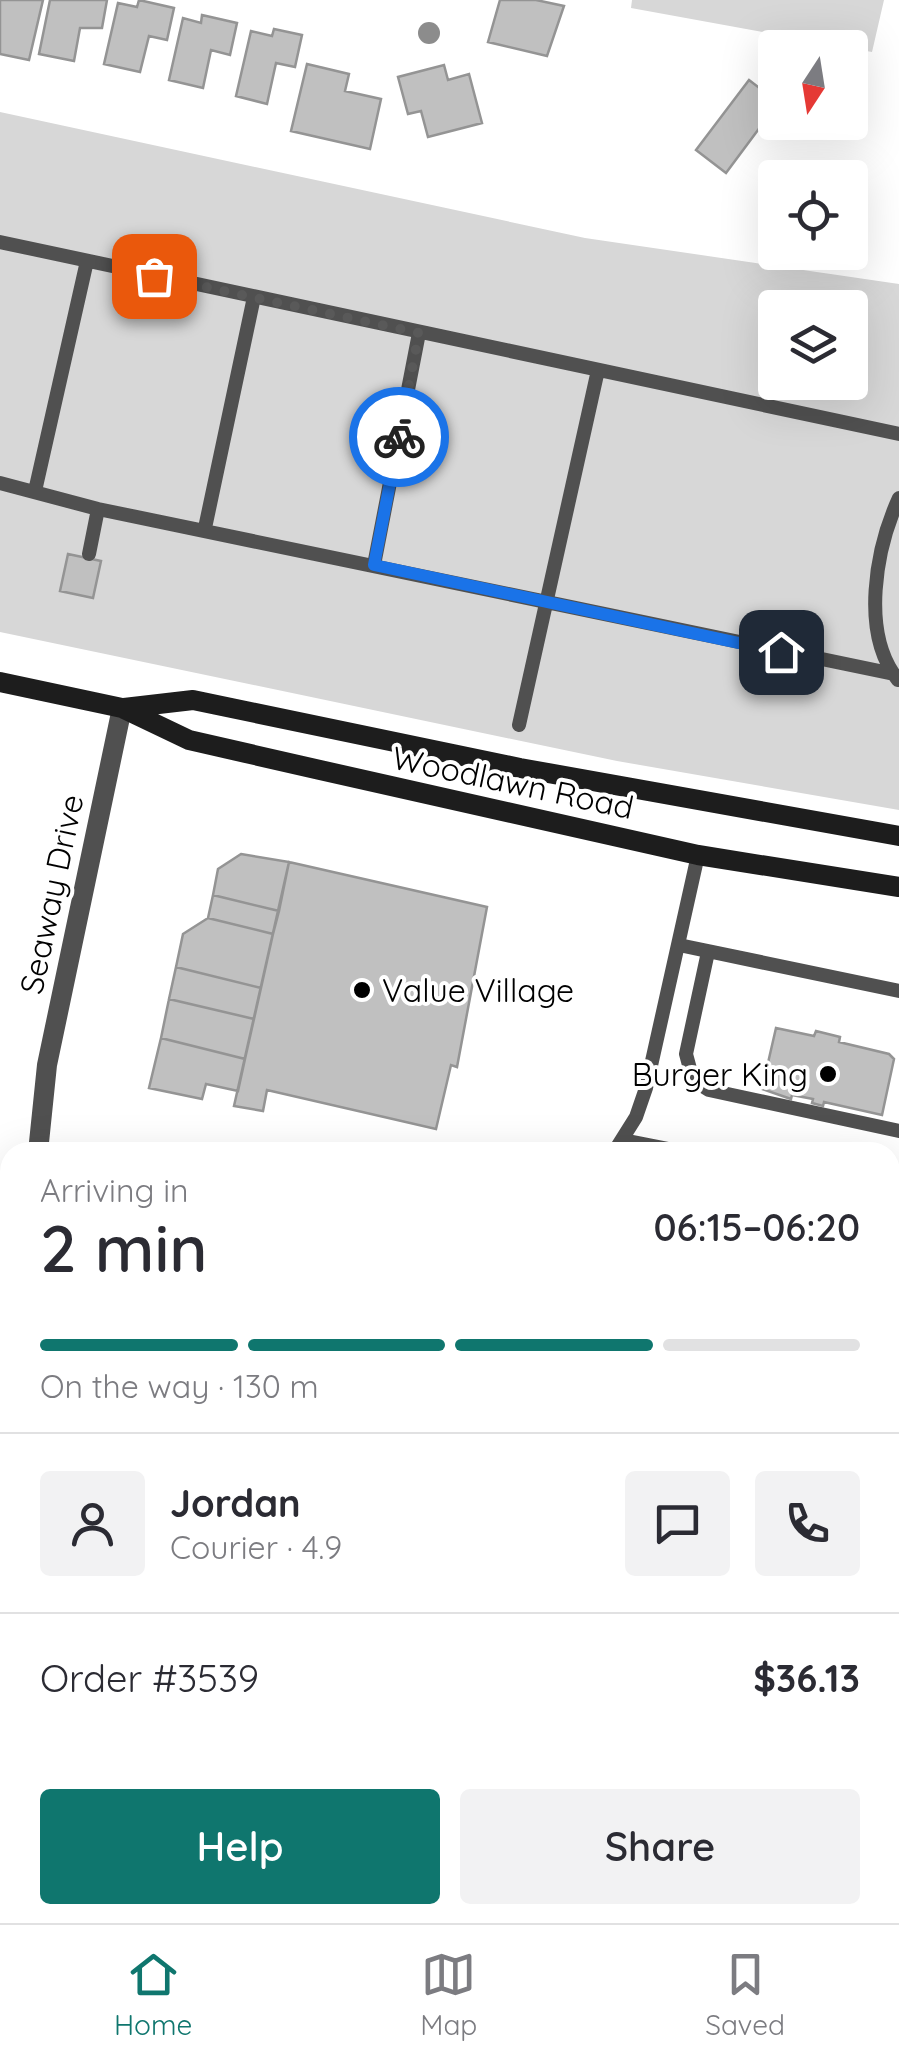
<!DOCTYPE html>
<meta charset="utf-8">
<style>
:root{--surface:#fff;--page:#f2f2f3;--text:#2b2b33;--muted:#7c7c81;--line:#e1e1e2;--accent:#0f766e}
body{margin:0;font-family:Quicksand,sans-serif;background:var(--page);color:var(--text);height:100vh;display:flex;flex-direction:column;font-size:38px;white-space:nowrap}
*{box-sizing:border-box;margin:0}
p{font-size:32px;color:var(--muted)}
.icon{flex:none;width:55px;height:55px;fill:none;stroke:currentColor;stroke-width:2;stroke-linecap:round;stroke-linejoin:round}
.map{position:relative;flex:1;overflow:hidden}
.side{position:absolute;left:0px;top:1142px;width:900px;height:782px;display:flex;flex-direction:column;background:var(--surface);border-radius:30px 30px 0 0;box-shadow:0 10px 40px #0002}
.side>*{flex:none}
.needle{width:65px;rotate:192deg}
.buttons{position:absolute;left:758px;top:30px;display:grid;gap:20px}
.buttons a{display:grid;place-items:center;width:110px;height:110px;border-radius:10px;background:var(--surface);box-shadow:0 10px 40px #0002;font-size:50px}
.pin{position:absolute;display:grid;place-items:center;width:85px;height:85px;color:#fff;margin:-42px;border-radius:20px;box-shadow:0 5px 15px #0006}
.courier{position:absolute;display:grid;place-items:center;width:100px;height:100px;margin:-50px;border:8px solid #1a73e8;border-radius:50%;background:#fff;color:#222;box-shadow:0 2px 12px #0007}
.headline em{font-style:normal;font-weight:600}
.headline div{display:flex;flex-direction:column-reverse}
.headline{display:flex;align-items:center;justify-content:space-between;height:170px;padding:0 40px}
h1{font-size:65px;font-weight:600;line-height:75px}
.bar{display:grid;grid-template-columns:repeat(4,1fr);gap:15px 10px;align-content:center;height:120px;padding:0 40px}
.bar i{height:12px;border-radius:8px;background:var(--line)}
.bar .on{background:var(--accent)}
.bar p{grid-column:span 4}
.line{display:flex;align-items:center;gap:25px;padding:0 40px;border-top:2px solid var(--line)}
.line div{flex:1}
.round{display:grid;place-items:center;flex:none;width:105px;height:105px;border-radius:10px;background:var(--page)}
.cta{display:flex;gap:20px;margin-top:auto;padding:20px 40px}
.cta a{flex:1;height:115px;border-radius:10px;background:var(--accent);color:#fff;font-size:40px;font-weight:600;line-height:115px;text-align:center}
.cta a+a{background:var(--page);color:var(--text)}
.tab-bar{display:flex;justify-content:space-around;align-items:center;height:140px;border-top:2px solid var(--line);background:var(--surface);font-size:28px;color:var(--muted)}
.tab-bar a{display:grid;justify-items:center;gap:5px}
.tab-bar .on{color:var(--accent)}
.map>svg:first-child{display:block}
.green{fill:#d7d7d7;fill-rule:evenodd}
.building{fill:#c0c0c0;stroke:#949494;stroke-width:2.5}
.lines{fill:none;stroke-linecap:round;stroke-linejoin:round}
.path{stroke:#727272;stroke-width:5;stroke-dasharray:2.5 5;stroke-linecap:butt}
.service{stroke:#505050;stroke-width:14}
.minor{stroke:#505050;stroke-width:20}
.secondary{stroke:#1d1d1d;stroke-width:20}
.tree{fill:#8c8c8c}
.done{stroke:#595959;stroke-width:10;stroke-dasharray:0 18}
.route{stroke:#1a73e8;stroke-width:12}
.poi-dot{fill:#000;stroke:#fff;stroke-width:4}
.labels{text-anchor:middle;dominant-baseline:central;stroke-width:8;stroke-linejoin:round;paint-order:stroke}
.street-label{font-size:32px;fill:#000;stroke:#fff}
.poi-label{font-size:32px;fill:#000;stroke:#fff;text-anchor:start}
</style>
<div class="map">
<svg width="899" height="1923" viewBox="0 0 899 1923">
<rect width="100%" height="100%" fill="#fff"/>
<path class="green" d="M632 0H884L872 52 631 8Z
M0 112 585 238 899 284V810L617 761 0 632ZM775 308H850V382H775Z"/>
<path class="building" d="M0 0H43L29 60 0 54Z
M50 0H107L102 28H80L74 61 39 54Z
M139 0 174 8 167 40 149 36 140 72 104 64 118 3 137 7Z
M500 0H536L564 6 547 56 488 42Z
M202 15 237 23 230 55 211 50 203 88 169 80 183 18 201 23Z
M274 29 302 35 295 67 276 63 267 104 236 96 251 31 272 36Z
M307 64 349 74 345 91 381 99 370 149 291 131Z
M444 65 448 80 469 74 482 123 428 137 421 111 408 114 398 77Z
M749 80 775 100V107L726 173 696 150Z
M68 554 101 561 93 598 60 591Z
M241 854 289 862 279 911 213 895 218 869Z
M289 862 487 907 457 1067 451 1065 436 1129 267 1090 263 1111 234 1106Z
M213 895 279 911 273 934 208 918Z
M208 918 273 934 261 988 176 967 183 934Z
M176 967 261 988 254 1019 169 999Z
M169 999 254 1019 245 1059 161 1038Z
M776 1028 814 1036 816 1031 840 1037 839 1042 889 1054 894 1059 882 1115 824 1102 823 1106 812 1103 813 1099 792 1095 791 1099 762 1089Z
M161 1038 245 1059 238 1091 206 1084 202 1099 149 1088Z
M890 1294 899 1296V1368L890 1366Z
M0 1617 10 1619V1915H374L372 1923H0Z"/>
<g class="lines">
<path class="path" d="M0 1814 10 1816
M228 1923 230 1915"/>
<path class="service" d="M0 242 899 434
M0 483 98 509 894 674
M35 491 87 261
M205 528 254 297
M89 554 98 509
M374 565 419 333
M898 680C860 633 876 548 899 498
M519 725 598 370
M679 945 899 991
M708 952 686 1054 693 1080 709 1090 899 1131
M623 1140 684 1152
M614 1152 636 1117 646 1088 698 855
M890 1195 899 1197
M0 1237 10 1231
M517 1915 537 1919 542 1915
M728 1915 766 1923
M391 1923 393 1915"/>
<path class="minor" d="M38 1152 47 1065 122 708"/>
<path class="secondary" d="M0 682 122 708 189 740 320 770 698 855 899 887
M124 708 193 700 520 768 899 836
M892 1923 899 1894"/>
</g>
<circle class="tree" cx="429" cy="33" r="11"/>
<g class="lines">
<path class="done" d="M154 276 419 333 399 437"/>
<path class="route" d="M399 437 374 565 781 652"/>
</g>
<g class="poi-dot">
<circle cx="362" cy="990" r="10"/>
<circle cx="828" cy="1074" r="10"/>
</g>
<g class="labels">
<g class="street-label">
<text transform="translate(513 782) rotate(12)">Woodlawn Road</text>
<text transform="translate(51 894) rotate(-78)">Seaway Drive</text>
</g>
<g class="poi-label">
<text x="382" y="990">Value Village</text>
<text x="808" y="1074" text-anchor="end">Burger King</text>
</g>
</g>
</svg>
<div class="buttons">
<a><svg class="needle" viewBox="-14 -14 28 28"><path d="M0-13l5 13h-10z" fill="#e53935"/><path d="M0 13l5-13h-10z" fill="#7c7c81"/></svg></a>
<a><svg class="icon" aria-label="locate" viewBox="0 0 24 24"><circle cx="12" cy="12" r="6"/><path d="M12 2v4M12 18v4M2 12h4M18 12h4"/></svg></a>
<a><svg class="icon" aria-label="layers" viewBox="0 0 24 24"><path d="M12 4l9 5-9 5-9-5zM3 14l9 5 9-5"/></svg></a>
</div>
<div class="pin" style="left:154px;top:276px;background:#ea580c"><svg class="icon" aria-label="bag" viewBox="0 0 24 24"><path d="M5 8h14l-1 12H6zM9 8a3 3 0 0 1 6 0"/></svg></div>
<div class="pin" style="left:781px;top:652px;background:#1f2937"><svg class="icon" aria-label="home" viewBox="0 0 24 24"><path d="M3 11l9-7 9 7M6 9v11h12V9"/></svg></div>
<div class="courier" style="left:399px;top:437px"><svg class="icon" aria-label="bike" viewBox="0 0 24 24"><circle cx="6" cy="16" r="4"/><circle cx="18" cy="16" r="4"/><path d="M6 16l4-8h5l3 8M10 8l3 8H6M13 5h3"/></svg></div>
<section class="side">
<div class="headline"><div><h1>2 min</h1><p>Arriving in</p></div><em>06:15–06:20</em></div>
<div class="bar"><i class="on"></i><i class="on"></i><i class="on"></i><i></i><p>On the way · 130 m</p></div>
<div class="line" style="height:180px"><a class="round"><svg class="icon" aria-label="person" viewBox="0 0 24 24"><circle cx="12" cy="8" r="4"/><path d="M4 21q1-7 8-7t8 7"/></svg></a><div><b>Jordan</b><p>Courier · 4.9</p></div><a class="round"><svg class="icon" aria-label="chat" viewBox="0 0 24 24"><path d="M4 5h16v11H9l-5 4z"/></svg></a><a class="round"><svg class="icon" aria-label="phone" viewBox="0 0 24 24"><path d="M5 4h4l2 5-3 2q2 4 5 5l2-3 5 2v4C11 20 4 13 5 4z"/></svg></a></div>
<div class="line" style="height:130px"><div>Order #3539</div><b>$36.13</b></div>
<div class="cta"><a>Help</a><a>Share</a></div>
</section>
</div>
<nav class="tab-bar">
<a class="on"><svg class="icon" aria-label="home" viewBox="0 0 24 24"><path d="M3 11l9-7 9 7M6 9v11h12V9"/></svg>Home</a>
<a><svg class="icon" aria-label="map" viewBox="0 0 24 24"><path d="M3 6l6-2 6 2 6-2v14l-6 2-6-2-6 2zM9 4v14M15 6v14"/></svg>Map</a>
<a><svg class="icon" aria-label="saved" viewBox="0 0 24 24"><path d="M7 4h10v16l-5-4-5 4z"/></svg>Saved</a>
</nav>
